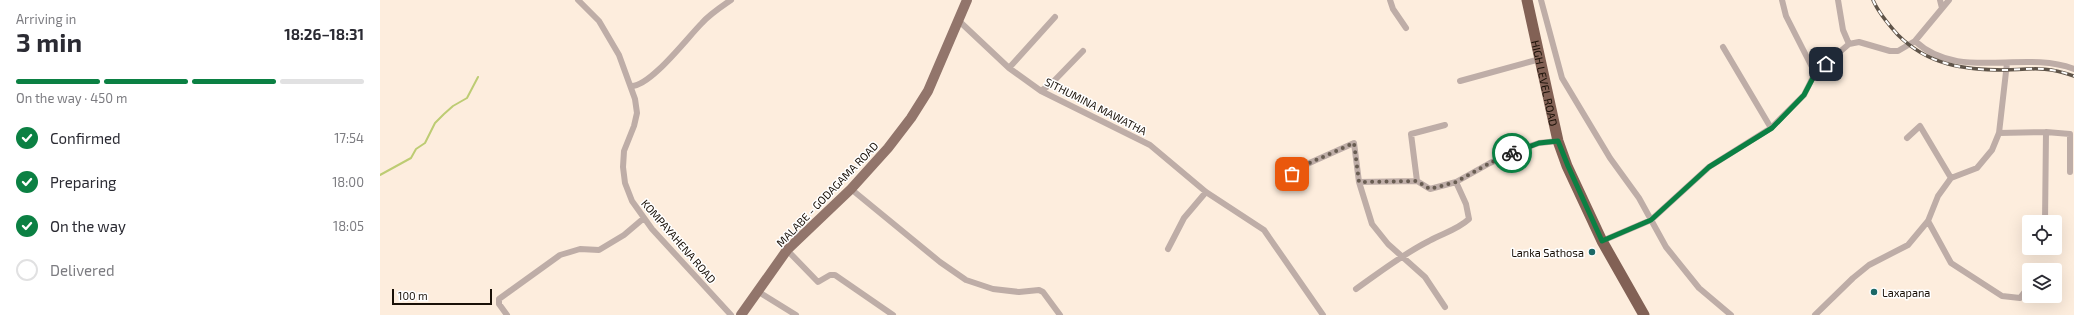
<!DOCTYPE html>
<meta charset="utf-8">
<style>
:root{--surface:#fff;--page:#f7f7f7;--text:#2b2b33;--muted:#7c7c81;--line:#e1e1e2;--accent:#0b8043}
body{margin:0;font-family:"Exo 2",sans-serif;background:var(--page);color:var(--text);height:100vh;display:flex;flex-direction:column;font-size:15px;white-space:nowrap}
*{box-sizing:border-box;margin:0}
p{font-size:13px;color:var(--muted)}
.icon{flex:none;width:22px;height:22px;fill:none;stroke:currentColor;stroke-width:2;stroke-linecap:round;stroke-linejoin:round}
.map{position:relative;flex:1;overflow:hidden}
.sheet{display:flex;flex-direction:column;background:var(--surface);width:380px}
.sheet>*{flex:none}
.controls{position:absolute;left:1642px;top:215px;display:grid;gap:8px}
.controls a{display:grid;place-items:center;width:40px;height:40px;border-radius:4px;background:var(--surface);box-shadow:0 4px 16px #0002;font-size:20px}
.scale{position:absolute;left:12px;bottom:10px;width:100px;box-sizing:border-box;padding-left:4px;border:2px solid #191007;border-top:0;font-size:11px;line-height:14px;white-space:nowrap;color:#191007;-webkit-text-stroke:3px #fff;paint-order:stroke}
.pin{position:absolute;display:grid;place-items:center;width:34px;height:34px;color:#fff;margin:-17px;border-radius:8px;box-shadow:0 2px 6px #0006}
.courier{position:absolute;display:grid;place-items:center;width:40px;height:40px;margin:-20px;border:3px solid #0b8043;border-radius:50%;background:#fff;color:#222;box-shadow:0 1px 5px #0007}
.head em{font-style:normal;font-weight:700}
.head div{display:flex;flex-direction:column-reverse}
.head{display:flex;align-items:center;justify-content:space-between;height:68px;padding:0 16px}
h1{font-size:26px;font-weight:700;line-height:30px}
.bar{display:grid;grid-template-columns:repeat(4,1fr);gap:6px 4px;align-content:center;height:48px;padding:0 16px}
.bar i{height:5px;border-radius:3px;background:var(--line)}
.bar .current{background:var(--accent)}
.bar p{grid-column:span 4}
ol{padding:0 16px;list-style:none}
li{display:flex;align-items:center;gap:12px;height:44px}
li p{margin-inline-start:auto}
li .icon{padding:4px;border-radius:50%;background:var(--accent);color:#fff;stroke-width:4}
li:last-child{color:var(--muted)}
li i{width:22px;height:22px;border:2px solid var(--line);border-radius:50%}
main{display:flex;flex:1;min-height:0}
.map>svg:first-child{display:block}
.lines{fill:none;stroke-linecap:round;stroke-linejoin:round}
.stream{stroke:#bdcc73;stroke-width:2}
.street{stroke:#beada7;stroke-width:6}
.primary{stroke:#92756b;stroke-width:10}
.highway{stroke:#826155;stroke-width:11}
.rail-casing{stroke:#5f5449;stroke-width:3.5}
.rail{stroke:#fff;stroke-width:2;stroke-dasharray:6;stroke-linecap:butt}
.done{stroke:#695d52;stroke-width:4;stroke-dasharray:0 7.2}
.route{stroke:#0b8043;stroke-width:5}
.poi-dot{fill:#1b6866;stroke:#fff;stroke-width:1.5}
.labels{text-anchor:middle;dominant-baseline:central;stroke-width:3;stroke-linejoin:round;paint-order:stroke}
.street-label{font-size:11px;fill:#191007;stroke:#fff}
.poi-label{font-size:11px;fill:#191007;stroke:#fff;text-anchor:end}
</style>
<main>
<section class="sheet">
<div class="head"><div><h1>3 min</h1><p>Arriving in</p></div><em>18:26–18:31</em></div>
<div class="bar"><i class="current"></i><i class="current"></i><i class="current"></i><i></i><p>On the way · 450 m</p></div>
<ol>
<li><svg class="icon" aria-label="check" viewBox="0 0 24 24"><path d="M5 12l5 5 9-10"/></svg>Confirmed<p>17:54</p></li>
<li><svg class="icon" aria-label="check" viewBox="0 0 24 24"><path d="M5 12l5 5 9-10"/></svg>Preparing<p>18:00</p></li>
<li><svg class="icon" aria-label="check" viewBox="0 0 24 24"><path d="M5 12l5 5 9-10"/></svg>On the way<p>18:05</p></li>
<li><i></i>Delivered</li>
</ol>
</section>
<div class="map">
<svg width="1694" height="315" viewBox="0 0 1694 315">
<rect width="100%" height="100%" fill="#fdeddd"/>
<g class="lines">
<path class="stream" d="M0 175 31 158 36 149 45 143 55 123 64 114 73 106 87 98 98 77"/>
<path class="street" d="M198 0 219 21 239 55 255 99 257 113 254 126 244 151 243 167 245 183 252 201 272 229 351 315
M1010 0 1013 9 1026 28
M1161 0 1182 78 1230 158 1259 198 1286 247 1319 288 1351 315
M1402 0 1406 16 1435 73
M1458 0 1463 30 1469 44
M1560 0 1562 8
M578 20 629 68 661 91 770 145 826 192 884 230 943 315
M1535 41C1579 82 1642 49 1694 69
M1343 47 1391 128
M629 68 675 17
M1080 81 1160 59
M251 86C270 87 307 38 322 23 330 14 341 7 351 0
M661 91 672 83 703 51
M1065 125 1031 134 1037 181 1050 189 1076 182 1110 163 1139 150 1159 143 1178 141
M1666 132 1690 134V172
M1619 133 1666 132 1665 222
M1527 138 1540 126 1571 178
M912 174 916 169 974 143 979 182 1037 181
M979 182 992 224 1008 244 1045 277 1065 307
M471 189 560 262 586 280 613 289 639 292 659 290 663 292 680 315
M1548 221 1571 263 1622 296 1640 298 1649 286
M1222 241 1271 220 1329 167 1391 128 1424 95 1435 73 1469 44 1479 42 1510 51H1518L1535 41 1569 0
M788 249 804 218 826 192
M407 250 438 282 450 275H455L513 315
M1661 270 1662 269
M976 289C1000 272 1023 254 1049 241 1063 233 1077 230 1089 219L1086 204 1076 182
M377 291 416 315
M127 315 119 304V299L180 255 200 249 219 250 244 235 264 218
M1435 315 1473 278 1489 265 1528 245 1548 221 1558 196 1571 178 1597 168 1612 150 1619 133 1627 63"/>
<path class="primary" d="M361 315 407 250 471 189 508 148 531 118 548 91 587 0"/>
<path class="highway" id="s1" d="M1147 0 1178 141 1187 166 1222 241 1264 315"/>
<defs>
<path id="rail" d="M1493 0C1498 12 1509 25 1518 35 1548 65 1584 70 1625 70 1653 69 1666 66 1694 76"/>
</defs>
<use href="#rail" class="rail-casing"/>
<use href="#rail" class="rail"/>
</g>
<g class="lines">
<path class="done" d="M912 174 916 169 974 143 979 182 1037 181 1050 189 1076 182 1110 163 1132 153"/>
<path class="route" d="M1132 153 1159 143 1178 141 1188 166 1222 241 1271 220 1329 167 1392 128 1424 95 1435 74 1446 64"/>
</g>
<g class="poi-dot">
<circle cx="1212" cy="252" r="4"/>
<circle cx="1494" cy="292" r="4"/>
</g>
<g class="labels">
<g class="street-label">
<text stroke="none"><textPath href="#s1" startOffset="85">HIGH LEVEL ROAD</textPath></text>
<text transform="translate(716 106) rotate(27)">SITHUMINA MAWATHA</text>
<text transform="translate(447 194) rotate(-46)">MALABE - GODAGAMA ROAD</text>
<text transform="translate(299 241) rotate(49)">KOMPAYAHENA ROAD</text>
</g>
<g class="poi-label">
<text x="1204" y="252">Lanka Sathosa</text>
<text x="1502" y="292" text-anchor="start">Laxapana</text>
</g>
</g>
</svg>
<div class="controls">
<a><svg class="icon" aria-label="locate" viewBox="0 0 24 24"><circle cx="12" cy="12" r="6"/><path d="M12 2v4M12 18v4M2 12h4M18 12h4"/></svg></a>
<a><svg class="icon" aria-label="layers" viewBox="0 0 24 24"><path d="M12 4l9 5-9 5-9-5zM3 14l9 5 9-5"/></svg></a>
</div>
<div class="scale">100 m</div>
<div class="pin" style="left:912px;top:174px;background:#ea580c"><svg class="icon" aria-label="bag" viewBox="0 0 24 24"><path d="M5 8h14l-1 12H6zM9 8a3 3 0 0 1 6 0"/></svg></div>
<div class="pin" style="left:1446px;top:64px;background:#1f2937"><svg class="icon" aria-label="home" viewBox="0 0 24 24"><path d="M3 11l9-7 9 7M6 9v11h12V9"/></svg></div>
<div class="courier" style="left:1132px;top:153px"><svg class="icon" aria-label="bike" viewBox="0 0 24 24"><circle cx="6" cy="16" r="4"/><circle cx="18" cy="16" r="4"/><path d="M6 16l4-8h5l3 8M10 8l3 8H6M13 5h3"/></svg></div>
</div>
</main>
